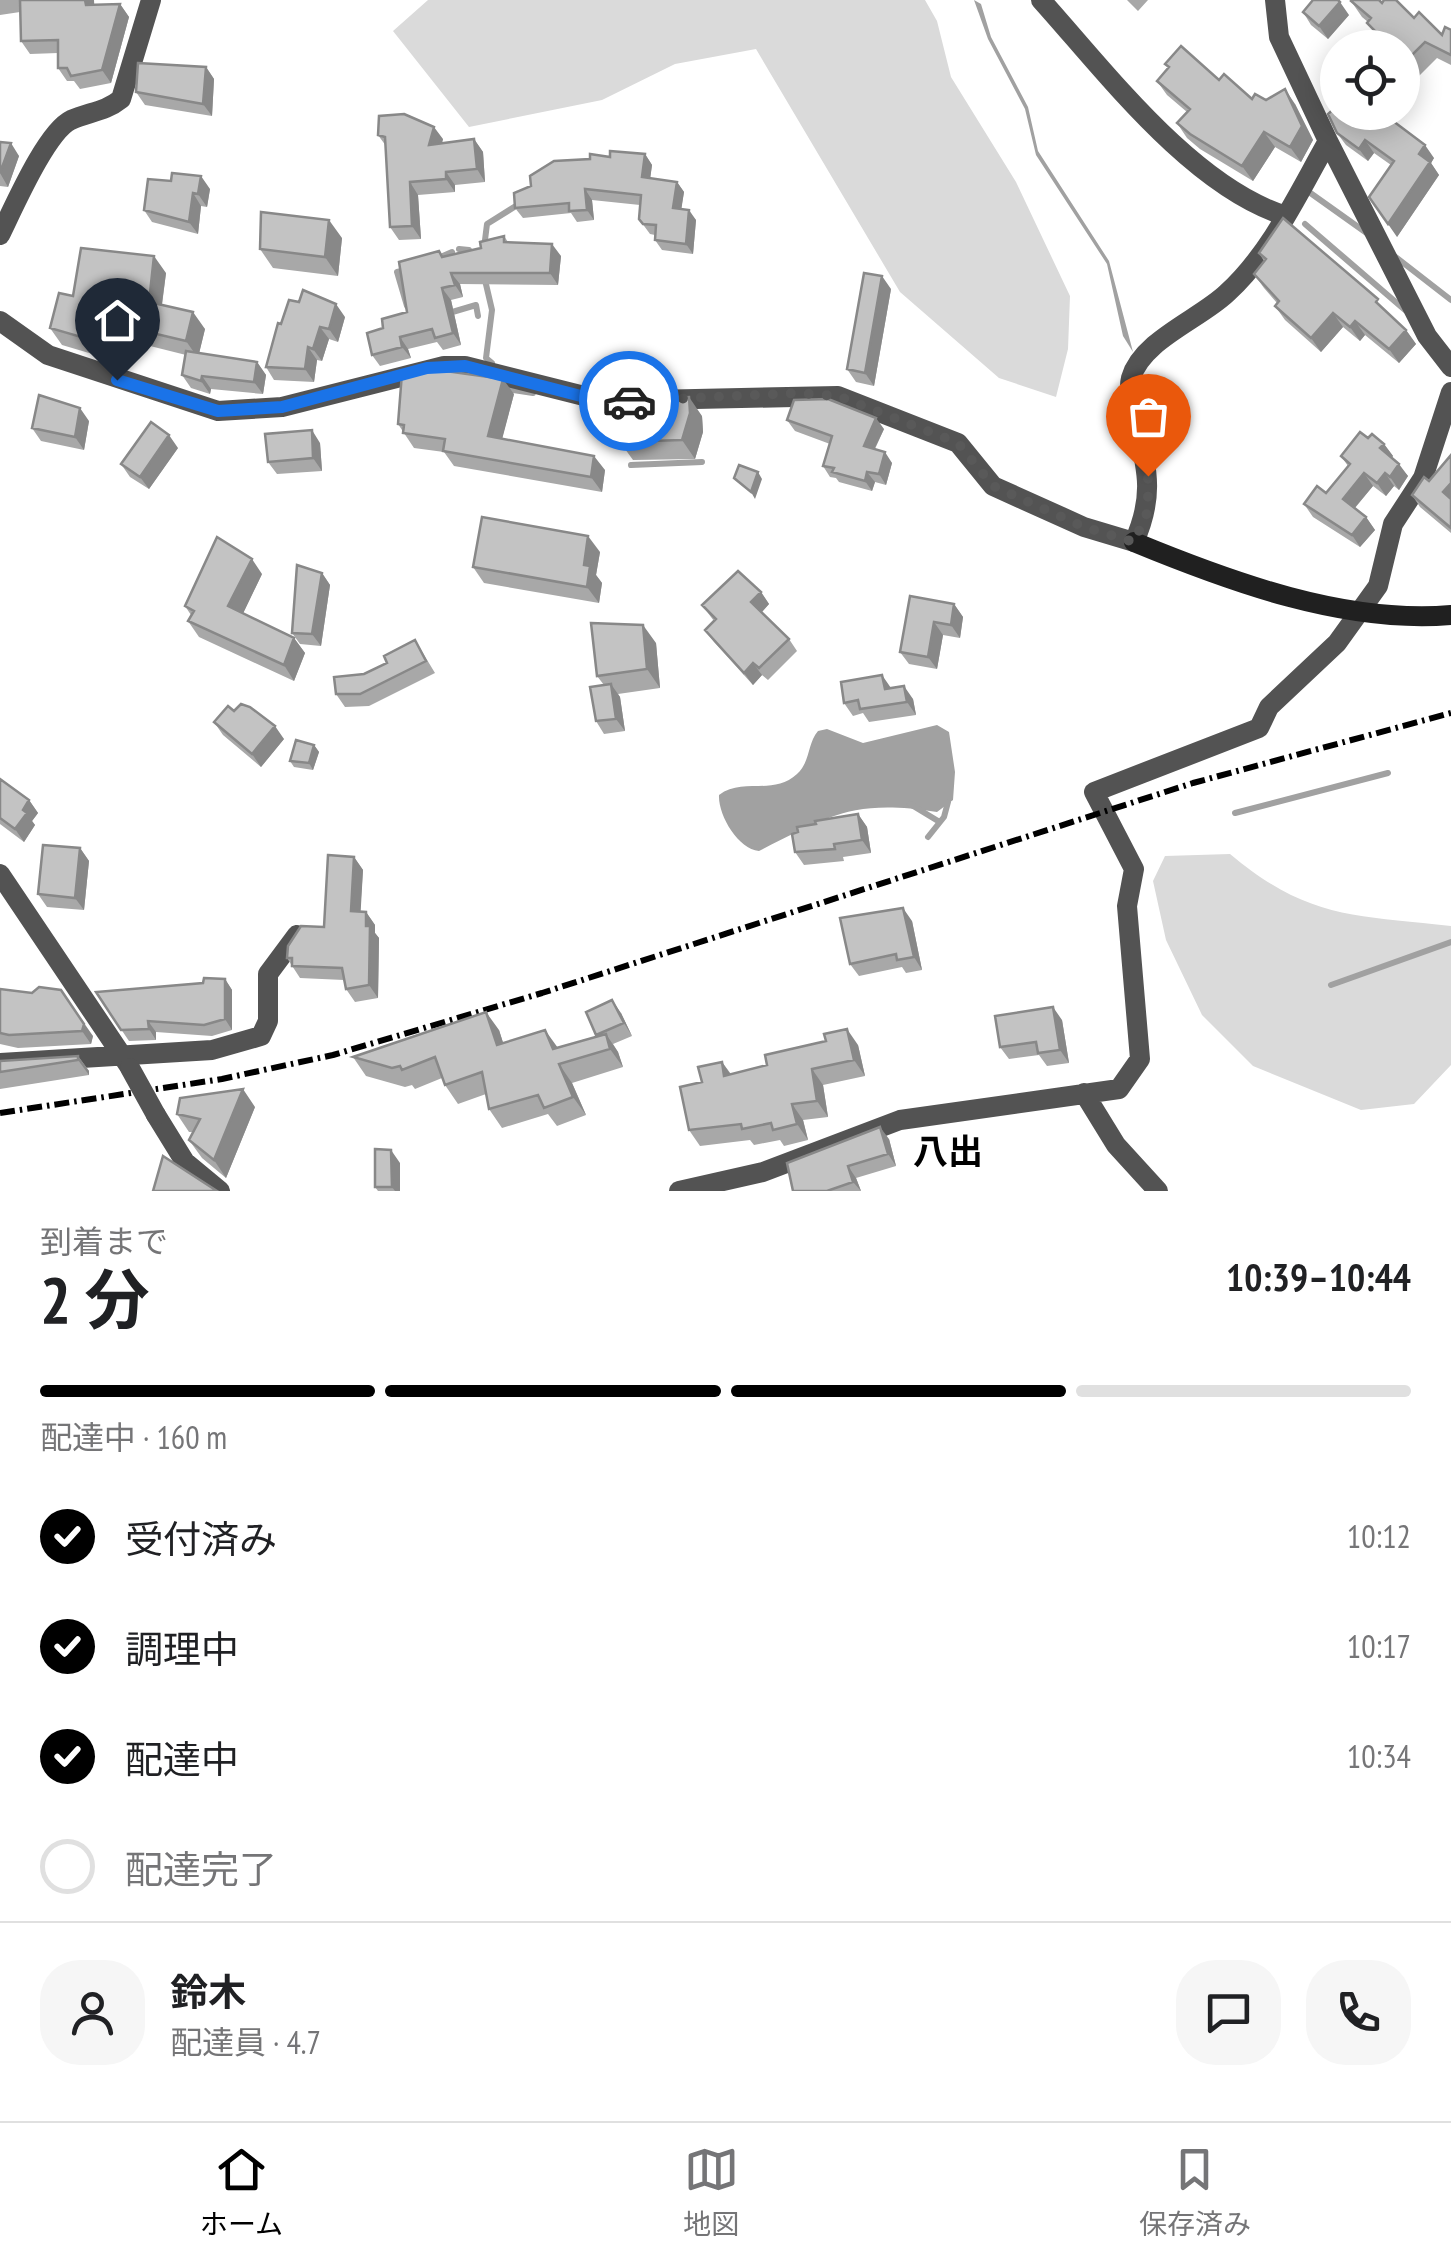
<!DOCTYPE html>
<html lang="ja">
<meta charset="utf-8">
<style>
:root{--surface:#fff;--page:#f6f6f6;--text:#202124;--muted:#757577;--line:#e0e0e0;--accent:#000}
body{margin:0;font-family:"PT Sans Narrow","Noto Sans JP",sans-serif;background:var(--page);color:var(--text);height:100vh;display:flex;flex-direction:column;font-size:38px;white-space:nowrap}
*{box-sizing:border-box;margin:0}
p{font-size:32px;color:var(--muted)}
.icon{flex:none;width:55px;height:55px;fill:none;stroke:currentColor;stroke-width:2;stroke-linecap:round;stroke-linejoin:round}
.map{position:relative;height:1191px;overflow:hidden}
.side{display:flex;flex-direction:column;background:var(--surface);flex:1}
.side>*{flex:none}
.fabs{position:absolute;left:1320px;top:30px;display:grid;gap:20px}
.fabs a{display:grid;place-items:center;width:100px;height:100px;border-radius:50%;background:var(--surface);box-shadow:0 5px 25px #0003;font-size:50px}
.pin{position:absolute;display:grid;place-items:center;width:85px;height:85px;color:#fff;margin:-102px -42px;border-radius:50% 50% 50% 0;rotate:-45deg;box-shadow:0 0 10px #0007}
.pin .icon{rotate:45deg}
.courier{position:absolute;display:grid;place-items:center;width:100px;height:100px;margin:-50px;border:8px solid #1a73e8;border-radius:50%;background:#fff;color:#222;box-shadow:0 2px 12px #0007}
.head em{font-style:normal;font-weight:700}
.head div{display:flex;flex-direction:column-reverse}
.head{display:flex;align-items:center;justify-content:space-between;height:170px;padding:0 40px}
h1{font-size:65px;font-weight:700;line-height:75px}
.bar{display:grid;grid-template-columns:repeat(4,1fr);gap:15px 10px;align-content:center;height:120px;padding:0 40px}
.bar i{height:12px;border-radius:8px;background:var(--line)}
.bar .current{background:var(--accent)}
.bar p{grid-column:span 4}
.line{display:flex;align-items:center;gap:25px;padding:0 40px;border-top:2px solid var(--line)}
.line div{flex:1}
.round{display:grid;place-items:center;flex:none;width:105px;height:105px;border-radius:40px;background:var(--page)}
ol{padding:0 40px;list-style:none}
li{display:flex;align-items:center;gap:30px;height:110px}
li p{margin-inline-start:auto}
li .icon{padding:10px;border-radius:50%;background:var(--accent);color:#fff;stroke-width:4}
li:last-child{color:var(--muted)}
li i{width:55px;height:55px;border:5px solid var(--line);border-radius:50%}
.tabs{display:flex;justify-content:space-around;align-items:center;height:140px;border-top:2px solid var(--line);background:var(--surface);font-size:28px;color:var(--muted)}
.tabs a{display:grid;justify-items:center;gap:5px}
.tabs .current{color:var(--accent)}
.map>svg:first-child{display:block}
.green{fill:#dadada}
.water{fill:#a1a1a1}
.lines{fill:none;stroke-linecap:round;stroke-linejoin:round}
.stream{stroke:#a1a1a1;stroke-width:6}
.street{stroke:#535353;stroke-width:20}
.secondary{stroke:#202020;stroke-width:20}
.rail{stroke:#000;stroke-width:6;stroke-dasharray:15 5 2.5 5;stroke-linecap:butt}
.street-bridge{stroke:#535353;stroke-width:20}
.wall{fill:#a8a8a8}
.shaded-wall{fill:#888}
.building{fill:#c3c3c3;stroke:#888;stroke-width:2.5}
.done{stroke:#595959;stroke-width:10;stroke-dasharray:0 18}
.route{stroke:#1a73e8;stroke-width:12}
.labels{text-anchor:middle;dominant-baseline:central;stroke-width:8;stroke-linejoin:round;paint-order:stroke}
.quarter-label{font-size:35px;font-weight:bold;fill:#000;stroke:#fff}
</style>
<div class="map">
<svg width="1451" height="1191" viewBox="0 0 1451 1191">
<rect width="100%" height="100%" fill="#fff"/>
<path class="green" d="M428 0H925L937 21 951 77 1016 182 1070 296 1068 349 1056 397 999 378 900 292 756 49 675 64 602 100 469 127 393 31Z
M1230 854C1309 920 1355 915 1451 926V1065L1414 1104 1361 1110 1253 1066 1202 1015 1166 940 1153 881 1165 856Z"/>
<path class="water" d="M974 0 981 4 991 37 1028 107 1038 151 1109 261 1133 352 1123 336 1107 264 1036 155 1025 109 988 39Z
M937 725 949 732 955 772 953 800 937 812C854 799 830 815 759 851 738 849 718 815 719 795 743 777 774 796 797 774 811 761 807 744 818 731L827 729 863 743Z"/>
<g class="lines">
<path class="stream" d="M1309 192 1368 234
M1305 224 1405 310
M484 248 487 224 519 204
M459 249 469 250V257
M1393 255 1451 300
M436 259 452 252
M406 270 397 272 407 306
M485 280 492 310 486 358 492 363
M449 313 476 305 478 316
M506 389 533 393
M631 465 702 462
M910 804 938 821
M1235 813 1388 773
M928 837 944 817 948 802
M1331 985 1451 942"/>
<path class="street" d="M1041 0C1105 71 1192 187 1286 216
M1275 0 1279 37 1328 141 1427 336 1451 367
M0 235C13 209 46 132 71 120 89 112 105 112 121 99L151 0
M0 321 48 355 218 411 282 407 444 366H465L604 401 838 396 958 443 993 486 1084 527 1134 542C1156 493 1146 466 1135 416 1132 405 1128 390 1131 378 1142 340 1200 319 1227 293 1271 253 1299 192 1328 141
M0 874 129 1066
M0 1063 212 1050 261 1036 268 1021V974L297 935
M1084 1093 1116 1145 1158 1191
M156 1115 185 1162 220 1191
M679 1191 763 1172 900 1120 1119 1089 1140 1059 1127 906 1134 869 1094 792 1259 728 1269 707 1337 643 1378 586 1393 524 1423 478 1451 392"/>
<path class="secondary" d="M1134 542C1231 582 1345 624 1451 615"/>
<path class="rail" d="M0 1113 222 1079 333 1055 542 993 1193 783 1451 713"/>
<path class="street-bridge" d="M130 1068 156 1115"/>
</g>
<path class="wall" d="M0 0H94V5L120 4 129 17 111 83 80 89 74 81H67L58 68V53L30 54 21 41 20 12 0 15Z
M1127 0H1148L1138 11Z
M1351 1 1382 3 1414 18 1442 35 1451 30V65L1437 58 1415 80 1402 68V48H1383L1368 22 1362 17Z
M1303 12 1349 15 1328 39 1311 25Z
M1165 64 1219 80 1252 99 1295 104 1313 140 1301 162 1275 147 1253 181 1200 149 1187 138 1177 123 1187 112 1167 95 1157 81 1168 68Z
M206 67 214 79 212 116 145 105 136 92Z
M1337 133 1434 158 1431 163 1439 175 1397 237 1391 165 1374 153 1368 161 1346 145Z
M378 135 443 139 442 144 474 139 483 152 485 182 455 185V192L418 195 421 239 399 240 390 227 386 146Z
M0 142 19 156 8 187 0 186Z
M645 154 652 165 650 178 677 182 684 192 681 209 696 220 693 254 662 250 655 240V235L650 234 639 219 640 205 592 200 594 220 577 222 571 213 523 218 515 208 610 157Z
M171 181 210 189 207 207 201 206 198 234 152 222 144 210Z
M504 236 508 242 561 256 558 285 460 284 463 297 451 300 461 345 443 350 437 342 408 349 411 358 380 366 372 355 383 328 407 312 439 251 443 257 481 248Z
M342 238 338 276 273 268 260 249Z
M1259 253 1388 314 1406 330 1416 344 1399 363 1365 335 1360 341 1343 327 1321 352 1285 320 1275 306 1277 303 1264 288 1254 274 1264 261Z
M166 273 162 305 205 329 199 353 257 362 266 375 263 394 211 389 210 394 191 388 182 375 186 355 122 339 116 361 62 345 50 328 73 296Z
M891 289 874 386 856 382 847 369Z
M345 317 338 342 329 339 322 361 317 360 314 382 274 380 266 367 281 324Z
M514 394 502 438 605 470 602 492 454 466 444 452 414 448 398 424Z
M702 416 703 432 695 459 633 460 620 442Z
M787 420 884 429 875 449 892 463 886 485 875 482 872 491 839 482 836 478 830 477 823 466 830 444 795 431Z
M89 421 84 450 41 441 32 428Z
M1368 438 1384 444 1393 456 1391 458 1408 476 1399 490 1394 486 1386 496 1373 486 1355 508 1366 517 1375 530 1360 547 1313 517 1304 504 1326 493 1348 466 1341 456Z
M320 443 322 471 277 474 268 462Z
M178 448 149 489 130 477 121 464Z
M1451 455V533L1420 507 1412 495 1429 481Z
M600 552 596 575 602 583 599 603 484 583 473 567Z
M322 573 330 585 321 646 300 644 292 633Z
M262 574 243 613 294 638 305 653 294 681 199 637 188 621 191 615 185 606Z
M761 592 769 604 762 612 789 639 797 651 768 680 762 675 753 685 714 642 705 630 714 621 702 605Z
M954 604 963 617 960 638 943 635 937 669 909 664 900 652Z
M415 640 435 673 369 706 345 707 336 694 364 674 387 663Z
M656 643 660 688 618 694 620 697 625 731 604 734 596 721 604 685 597 676Z
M891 688 913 699 916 715 869 722 863 713 853 716 844 703Z
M234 711 284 739 261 767 223 735 214 722Z
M314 745 319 752 313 770 294 767 290 761Z
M0 779 29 800 38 813 32 821 35 825 24 842 0 824Z
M858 814 867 827 871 853 843 857 844 861 804 865 795 852 798 832 816 824Z
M80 848 89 861 84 910 47 907 38 894Z
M354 857 363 870 360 912H366L375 925V933L379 938 378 998 355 1002 346 989 344 980 300 978 287 958 324 927Z
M912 921 922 970 906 973 902 967 859 976 850 964Z
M225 979 232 990V1030L212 1036 156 1032V1040L129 1041 96 992 203 983Z
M0 989 93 1036 91 1044 18 1048 0 1044Z
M586 1012 621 1013 632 1036 613 1044 618 1052 623 1067 572 1083 586 1115 557 1126 548 1114 502 1128 489 1109 486 1094 458 1104 445 1085 442 1078 415 1089 412 1085 405 1087 366 1076 353 1057 499 1030 503 1043 558 1048 597 1036Z
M1062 1020 1069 1063 1047 1066 1039 1055 1009 1059 1000 1047Z
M858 1045 865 1076 823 1085 828 1117 803 1120 808 1140 784 1146 780 1140 754 1145 750 1140 700 1146 689 1130 702 1082 722 1062 731 1074Z
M78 1056 89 1071V1075L0 1089V1061Z
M255 1107 226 1178 202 1158 189 1140 193 1132H189L177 1114Z
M889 1139 896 1166 856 1178 861 1191H793Z
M400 1163V1191H378L375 1187Z"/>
<path class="shaded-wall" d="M85 0H94L95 18 86 5Z
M1340 2 1349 15 1328 39 1319 26Z
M120 4 129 17 111 83 102 70Z
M206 67 214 79 212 116 203 104Z
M1285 89 1295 104 1313 140 1301 162 1290 147Z
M434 127 443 139 437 158 429 145Z
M1264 132 1275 147 1253 181 1242 166Z
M474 139 483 152 485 182 477 169Z
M1365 140 1374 153 1368 161 1359 149Z
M11 143 19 156 8 187 0 173Z
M1425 145 1434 158 1431 163 1439 175 1397 237 1388 224 1419 154Z
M645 154 652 165 649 188 642 177Z
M446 172 455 185V192L446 179Z
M201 176 210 189 207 207 198 194Z
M410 182 418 195 421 239 412 226Z
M677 182 684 192 680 218 673 208Z
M585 189 592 200 594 220 587 210Z
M193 193 201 206 198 234 189 222Z
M689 210 696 220 693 254 686 244Z
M329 220 342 238 338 276 325 257Z
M552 244 561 256 558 285 550 273Z
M154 256 166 273 160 318 149 302Z
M451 273 460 284 463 297 455 285Z
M882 276 891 289 874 386 865 373Z
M442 288 451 300 461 345 453 333Z
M336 304 345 317 338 342 329 329Z
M193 312 205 329 198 358 186 341Z
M1333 313 1343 327 1321 352 1311 338Z
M1355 321 1365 335 1360 341 1350 327Z
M110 323 122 339 116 361 105 344Z
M320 327 329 339 322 361 313 349Z
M1406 330 1416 344 1399 363 1389 349Z
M400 337 408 349 411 358 402 347Z
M308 347 317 360 314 382 305 369Z
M257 362 266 375 263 394 254 382Z
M202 376 211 389 210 394 201 381Z
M503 379 514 394 499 451 488 436Z
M689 397 702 416 703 432 695 459 682 440Z
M80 408 89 421 84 450 75 437Z
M876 418 884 429 871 456 864 446Z
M312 430 320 443 322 471 313 458Z
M169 435 178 448 149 489 140 477Z
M1384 444 1393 456 1389 461 1380 448Z
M885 452 892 463 886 485 879 474Z
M594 456 605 470 602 492 591 477Z
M1399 464 1408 476 1399 490 1390 477Z
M758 472 762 479 755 499 751 492Z
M867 472 875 482 872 491 865 481Z
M1364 473 1373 486 1352 511 1343 499Z
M1385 473 1394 486 1386 496 1377 483Z
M1451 483V503L1443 492Z
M1366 517 1375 530 1360 547 1352 535Z
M588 536 600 552 596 575 602 583 599 603 587 587 584 565Z
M252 559 262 574 239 622 228 606Z
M322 573 330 585 321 646 312 634Z
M761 592 769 604 760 614 751 602Z
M954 604 963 617 960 638 951 625Z
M934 622 943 635 937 669 928 657Z
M643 625 656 643 660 688 647 669Z
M294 638 305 653 294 681 284 665Z
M753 663 762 675 753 685 744 673Z
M882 675 891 688 885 689Z
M611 684 620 697 625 731 616 719Z
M904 686 913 699 916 715 907 702Z
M275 726 284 739 261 767 252 754Z
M314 745 319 752 313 770 309 763Z
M29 800 38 813 32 821 35 825 24 842 15 829 23 810Z
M858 814 867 827 871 853 862 840Z
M80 848 89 861 84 910 75 898Z
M354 857 363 870 360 923 351 911Z
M903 908 912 921 922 970 914 957Z
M366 912 375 925V933L379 938 378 998 369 985Z
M225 979 232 990V1030L225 1019Z
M61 990 93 1036 91 1044 82 1031Z
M612 1000 621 1013 632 1036 624 1023Z
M1053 1007 1062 1020 1069 1063 1060 1050Z
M486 1012 499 1030 510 1064 497 1045Z
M148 1021 156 1032V1040L149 1029Z
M847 1029 858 1045 865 1076 854 1060Z
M545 1030 558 1048 553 1049Z
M606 1034 618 1052 623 1067 610 1049Z
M78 1056 89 1071V1075L78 1060Z
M722 1062 733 1078 724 1076Z
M559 1064 572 1083 586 1115 573 1097Z
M812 1069 823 1085 828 1117 817 1101Z
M243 1089 255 1107 226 1178 214 1160Z
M792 1104 803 1120 808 1140 797 1124Z
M880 1127 889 1139 896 1166 888 1154Z
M391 1150 400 1163V1191H395L392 1187Z
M848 1166 856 1178 861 1191 853 1182Z"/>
<path class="building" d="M20 0H85L86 5 120 4 102 70 71 76 67 68H58V40L21 41Z
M1313 0H1338L1340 2 1319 26 1303 12Z
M1352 0H1379L1382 3 1384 0H1396L1414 18 1419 12 1442 35 1445 27 1451 30V55L1425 42 1403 64 1402 48H1387L1376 36 1378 34 1367 23 1371 18 1351 1Z
M1181 46 1219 80 1224 74 1252 99 1255 94 1266 100 1285 89 1302 126 1290 147 1264 132 1242 166 1190 134 1177 123 1190 109 1157 81 1169 67 1165 64Z
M138 63 206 67 203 104 136 92Z
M1338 105V112H1381L1425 145 1419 154 1430 162 1388 224 1369 197 1394 161 1365 140 1359 149 1337 133 1328 114Z
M404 114 434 127 429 145 474 139 477 169 446 172V179L410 182 412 226 390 227 385 137 378 135 379 116Z
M0 142 11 143 0 173Z
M610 151 645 154 642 177 677 182 673 208 689 210 686 244 655 240 656 225 643 224 639 219 641 195 585 189 587 210 569 211V203L515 208 514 193 531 186 530 176 554 161 590 159V154L610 157Z
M172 173 201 176 198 194 193 193 189 222 144 210 148 179 171 181Z
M261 212 329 220 325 257 260 249Z
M1283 218 1378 299 1376 302 1406 330 1389 349 1355 321 1350 327 1333 313 1311 338 1275 306 1279 301 1254 274 1266 259 1259 253Z
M504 236V242L552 244 550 273H451L455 285 442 288 453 333 435 338 432 329 400 337 402 347 372 355 367 333 383 328 382 319 407 312 399 262 439 251 442 257 481 248 480 242Z
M81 248 154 256 149 302 193 312 186 341 110 323 105 344 50 328 59 293 73 296Z
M864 273 882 276 865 373 847 369Z
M303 290 336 304 329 329 320 327 313 349 308 347 305 369 266 367 278 323 281 324 289 300 299 302Z
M186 351 257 362 254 382 202 376 201 381 182 375Z
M424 368 503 379 488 436 594 456 591 477 443 451 445 439 403 433 404 425 398 424 402 373Z
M39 395 80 408 75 437 32 428Z
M689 397 690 413 682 440 620 442 618 417 650 416 647 399Z
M828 399 876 418 864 446 885 452 879 474 867 472 865 481 832 472 834 468 823 466 832 436 787 420 794 400Z
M151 422 169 435 140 477 121 464Z
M312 430 313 458 268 462 265 434Z
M1360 432 1368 438 1372 434 1384 444 1380 448 1399 464 1390 477 1385 473 1377 483 1364 473 1343 499 1366 517 1352 535 1304 504 1317 486 1326 493 1350 464 1341 456Z
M1451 455V483L1443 492 1451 499V528L1412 495 1424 477 1429 481Z
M739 465 758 472 751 492 734 478Z
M482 517 588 536 584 565 590 566 587 587 473 567Z
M217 537 252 559 228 606 294 638 284 665 188 621 194 611 185 606Z
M297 565 322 573 312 634 292 633Z
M738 571 761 592 751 602 789 639 759 668 753 663 744 673 705 630 716 619 702 605Z
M910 596 954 604 951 625 934 622 928 657 900 652Z
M591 623 643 625 647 669 597 676Z
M415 640 426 661 360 694H336L334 677 364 674 387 663 384 656Z
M882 675 885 689 904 686 907 702 860 709 858 700 844 703 841 682Z
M611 684 616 719 596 721 590 687Z
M241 704 250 707 275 726 252 754 214 722 228 706 234 711Z
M296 740 314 745 309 763 290 761Z
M0 779 29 800 23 810 27 813 15 829 0 818Z
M858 814 862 840 834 844 835 849 795 852 792 834 798 832 797 827 816 824 815 821Z
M43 845 80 848 75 898 38 894Z
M328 855 354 857 351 911 366 912V926H370L369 985 346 989 342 968 292 966V958H287L288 946 301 926 324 927Z
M903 908 914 957 897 960 896 954 850 964 840 918Z
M204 978 225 979V1019L204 1025 148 1021 149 1029 121 1030 96 992 203 983Z
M39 987 61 990 84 1024 82 1031 9 1035 0 1033V989L32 993Z
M612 1000 624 1023 596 1035 586 1012Z
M1053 1007 1060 1050 1038 1053 1036 1042 1000 1047 995 1016Z
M486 1012 497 1045 545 1030 553 1049 606 1034 610 1049 559 1064 573 1097 544 1108 538 1095 489 1109 482 1072 445 1085 435 1057 402 1070 400 1066 392 1068 353 1057Z
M847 1029 854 1060 812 1069 817 1101 792 1104 797 1124 773 1130 771 1123 742 1129 741 1124 689 1130 680 1087 702 1082 698 1067 722 1062 724 1076 767 1065 765 1055 826 1041 824 1034Z
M78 1056V1060L0 1072V1061Z
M243 1089 214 1160 189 1140 200 1119 177 1114 180 1098Z
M880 1127 888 1154 848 1166 853 1182 827 1191H793L787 1163Z
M375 1149 391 1150 392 1187H375Z
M163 1156 217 1191H153Z"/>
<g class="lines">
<path class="done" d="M629 401 798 393 838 396 958 443 993 486 1084 527 1134 542 1148 511V476"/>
<path class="route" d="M117 380 218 411 282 407 427 368 465 366 604 402 629 401"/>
</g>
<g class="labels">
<g class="quarter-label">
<text x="948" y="1151">八出</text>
</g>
</g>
</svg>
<div class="fabs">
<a><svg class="icon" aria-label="locate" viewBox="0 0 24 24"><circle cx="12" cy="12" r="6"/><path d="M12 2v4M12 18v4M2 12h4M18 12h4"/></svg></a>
</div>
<div class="pin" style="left:1148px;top:476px;background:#ea580c"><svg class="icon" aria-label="bag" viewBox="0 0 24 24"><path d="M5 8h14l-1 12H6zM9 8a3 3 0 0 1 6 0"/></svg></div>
<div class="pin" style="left:117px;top:380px;background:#1f2937"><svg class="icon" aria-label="home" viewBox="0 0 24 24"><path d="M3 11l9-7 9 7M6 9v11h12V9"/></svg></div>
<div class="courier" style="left:629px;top:401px"><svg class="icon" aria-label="car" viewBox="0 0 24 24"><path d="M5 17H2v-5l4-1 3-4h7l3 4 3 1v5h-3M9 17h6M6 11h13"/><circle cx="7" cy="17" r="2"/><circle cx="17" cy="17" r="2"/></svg></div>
</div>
<section class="side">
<div class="head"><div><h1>2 分</h1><p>到着まで</p></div><em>10:39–10:44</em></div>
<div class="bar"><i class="current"></i><i class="current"></i><i class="current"></i><i></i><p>配達中 · 160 m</p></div>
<ol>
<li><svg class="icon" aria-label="check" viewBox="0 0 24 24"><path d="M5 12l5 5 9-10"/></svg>受付済み<p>10:12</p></li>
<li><svg class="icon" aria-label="check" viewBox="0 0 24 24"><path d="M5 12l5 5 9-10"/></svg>調理中<p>10:17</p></li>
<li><svg class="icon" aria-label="check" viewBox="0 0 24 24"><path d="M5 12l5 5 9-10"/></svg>配達中<p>10:34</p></li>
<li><i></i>配達完了</li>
</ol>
<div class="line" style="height:180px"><a class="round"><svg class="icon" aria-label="person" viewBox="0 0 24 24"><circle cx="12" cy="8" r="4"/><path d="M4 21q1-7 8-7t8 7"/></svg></a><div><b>鈴木</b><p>配達員 · 4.7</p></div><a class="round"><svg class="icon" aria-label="chat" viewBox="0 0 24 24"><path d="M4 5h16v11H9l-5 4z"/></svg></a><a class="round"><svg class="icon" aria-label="phone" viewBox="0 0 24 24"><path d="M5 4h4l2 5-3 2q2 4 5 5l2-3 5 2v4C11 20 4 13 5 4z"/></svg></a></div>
</section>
<nav class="tabs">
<a class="current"><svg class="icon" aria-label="home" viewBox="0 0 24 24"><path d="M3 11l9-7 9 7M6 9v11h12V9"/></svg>ホーム</a>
<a><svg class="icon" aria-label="map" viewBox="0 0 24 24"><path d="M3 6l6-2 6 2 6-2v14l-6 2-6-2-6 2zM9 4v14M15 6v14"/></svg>地図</a>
<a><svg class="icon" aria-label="saved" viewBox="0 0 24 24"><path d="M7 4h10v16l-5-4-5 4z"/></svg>保存済み</a>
</nav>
